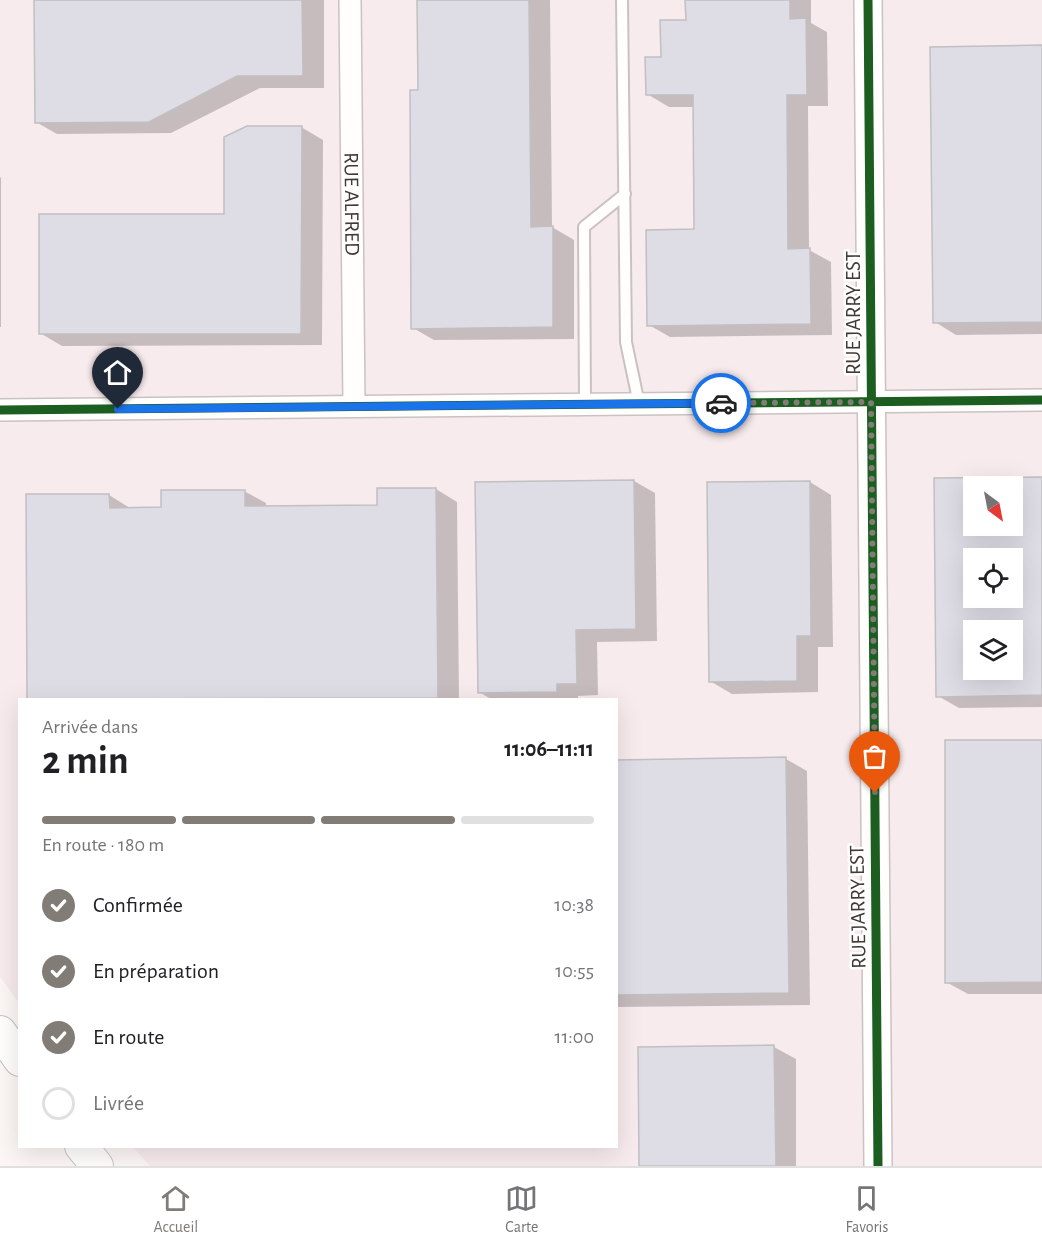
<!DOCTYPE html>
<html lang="fr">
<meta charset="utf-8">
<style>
:root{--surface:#fff;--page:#f2f2f2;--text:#202124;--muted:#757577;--line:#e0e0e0;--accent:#827c77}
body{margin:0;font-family:"Alegreya Sans",sans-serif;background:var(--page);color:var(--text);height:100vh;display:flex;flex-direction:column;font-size:22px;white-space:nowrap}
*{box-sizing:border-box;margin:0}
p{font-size:20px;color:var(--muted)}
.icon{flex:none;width:33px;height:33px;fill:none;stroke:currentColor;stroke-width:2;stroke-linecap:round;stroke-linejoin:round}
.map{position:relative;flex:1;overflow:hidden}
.details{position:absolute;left:18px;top:698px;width:600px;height:450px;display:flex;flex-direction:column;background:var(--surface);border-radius:0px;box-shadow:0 6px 24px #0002}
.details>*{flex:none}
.needle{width:39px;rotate:148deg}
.controls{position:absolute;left:963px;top:476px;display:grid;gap:12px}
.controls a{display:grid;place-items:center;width:60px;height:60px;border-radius:0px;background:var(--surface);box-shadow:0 6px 24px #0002;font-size:30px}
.pin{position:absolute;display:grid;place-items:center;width:51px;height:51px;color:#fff;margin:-62px -26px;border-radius:50% 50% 50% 0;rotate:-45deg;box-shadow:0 0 6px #0007}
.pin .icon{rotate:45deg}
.courier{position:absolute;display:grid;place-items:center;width:60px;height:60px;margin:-30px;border:4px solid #1a73e8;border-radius:50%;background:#fff;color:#222;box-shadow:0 2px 8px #0007}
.head em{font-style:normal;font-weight:700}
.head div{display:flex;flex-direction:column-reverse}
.head{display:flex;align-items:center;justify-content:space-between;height:102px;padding:0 24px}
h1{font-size:39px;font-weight:700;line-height:45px}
.bar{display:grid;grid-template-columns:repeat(4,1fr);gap:9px 6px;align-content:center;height:72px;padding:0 24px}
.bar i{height:8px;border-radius:4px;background:var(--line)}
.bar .active{background:var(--accent)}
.bar p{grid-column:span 4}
ol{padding:0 24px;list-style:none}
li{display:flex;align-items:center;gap:18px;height:66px}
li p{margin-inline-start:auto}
li .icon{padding:6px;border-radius:50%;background:var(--accent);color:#fff;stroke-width:4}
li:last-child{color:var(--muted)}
li i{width:33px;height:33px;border:3px solid var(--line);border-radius:50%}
.tabs{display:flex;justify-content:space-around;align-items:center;height:84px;border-top:2px solid var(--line);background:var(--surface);font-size:16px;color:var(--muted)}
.tabs a{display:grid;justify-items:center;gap:3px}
.tabs .active{color:var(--accent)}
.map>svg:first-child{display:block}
.industrial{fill:#f8ebee;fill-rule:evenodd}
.shadow{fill:#0003;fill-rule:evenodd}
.building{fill:#dedde6;stroke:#c1bfc1;stroke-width:1.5;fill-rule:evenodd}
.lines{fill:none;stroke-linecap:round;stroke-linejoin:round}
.service-casing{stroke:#c9c3c0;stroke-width:14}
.minor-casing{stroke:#c9c3c0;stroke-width:24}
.tertiary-casing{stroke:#c9c3c0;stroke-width:30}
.secondary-casing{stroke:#c9c3c0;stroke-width:34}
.service{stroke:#fffefd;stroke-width:10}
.minor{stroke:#fffefd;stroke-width:21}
.tertiary{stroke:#fffefd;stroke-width:27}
.secondary{stroke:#fffefd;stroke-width:32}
.cycleway-casing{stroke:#fff;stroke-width:13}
.cycleway{stroke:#1b5e20;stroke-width:9}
.done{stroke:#827c77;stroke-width:6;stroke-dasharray:0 10.8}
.route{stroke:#1a73e8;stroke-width:8}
.labels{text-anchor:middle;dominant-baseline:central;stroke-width:5;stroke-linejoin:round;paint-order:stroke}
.street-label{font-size:21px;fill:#413934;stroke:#fff}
</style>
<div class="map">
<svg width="1042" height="1166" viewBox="0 0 1042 1166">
<rect width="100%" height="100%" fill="#fcf7f4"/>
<path class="industrial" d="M0 0H1042V1166H150L132 1146H616V699H20L19 1003 0 977ZM974 486H1012V525H974ZM974 558H1012V597H974ZM974 630H1012V669H974Z"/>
<path class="shadow" d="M36 0H324V88H260L171 133 57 134 36 122Z
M419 0H550L552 227 574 240V339L434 340 413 328 419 92Z
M687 0H811V23L827 32 828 106H808L809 250 831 262 832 335 670 337 649 325 696 231 695 107H669L647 94 662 58 687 21Z
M1042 47V334L956 335 935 322Z
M301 127 323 140 322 345 62 346 40 333 226 215Z
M0 177 1 178V327H0Z
M1042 478V707L959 708 938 696 936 480ZM974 486H1012V525H974ZM974 558H1012V597H974ZM974 630H1012V669H974Z
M634 481 655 493 657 641 597 642 598 695 578 696V699H491L479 692Z
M810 482 831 495 833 647H818V692L732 694 710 681Z
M436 489 457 502 459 699H29L27 496 109 495 130 508H163L244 491 266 503V507L379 506Z
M1042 741V994H968L946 982Z
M786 759 807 771 810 1005 616 1007V761Z
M774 1047 796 1059V1166H640L639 1049Z"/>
<path class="building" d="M34 0H302L303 76H237L149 122 35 123Z
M417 0H529L531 227 553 226V327L411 329 410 90H418Z
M685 0H790V19L806 18 807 95H787L788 249 810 248 811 324 647 326 646 230 694 229 693 95H646L645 57H661L660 20H686Z
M1042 45V322L933 323 930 47Z
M247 126H302L301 334H39V214H224V137Z
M1042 477V695L936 697 934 478ZM974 486H1012V525H974ZM974 558H1012V597H974ZM974 630H1012V669H974Z
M634 480 636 629 576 630 577 684H557V692L478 693 475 482Z
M810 481 811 636H797V681L709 682 707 482Z
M377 488H436L438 698 27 699 26 494H109L110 508 161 507V490H245V506L377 505Z
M945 740H1042V982L945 983Z
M786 757 789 993 616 995V760Z
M774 1045 776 1166H639L638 1047Z"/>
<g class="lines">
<defs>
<path id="service" d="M622 0 626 342 639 404
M585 404 584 227 625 194"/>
<g id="minor">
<path id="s1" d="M350 0 354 406"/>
<path d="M0 410 1042 400"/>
</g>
<path id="tertiary" d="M868 0 878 1166"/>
<path id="secondary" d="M0 1032 20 1060
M81 1146 97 1166"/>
</defs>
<use href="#service" class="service-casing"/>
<use href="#minor" class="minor-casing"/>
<use href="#tertiary" class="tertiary-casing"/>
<use href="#secondary" class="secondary-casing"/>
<use href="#service" class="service"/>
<use href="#minor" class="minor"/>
<use href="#tertiary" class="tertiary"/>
<use href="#secondary" class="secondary"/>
<defs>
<path id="cycleway" d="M868 0 878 1166
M0 410 1042 400"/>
</defs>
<use href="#cycleway" class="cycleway-casing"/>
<use href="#cycleway" class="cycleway"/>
</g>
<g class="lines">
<path class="done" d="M721 403 871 402 875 793"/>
<path class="route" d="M118 409 721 403"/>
</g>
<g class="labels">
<g class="street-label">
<text stroke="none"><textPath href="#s1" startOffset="204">RUE ALFRED</textPath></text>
<text transform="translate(853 313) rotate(-90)">RUE JARRY EST</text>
<text transform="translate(858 907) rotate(-91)">RUE JARRY EST</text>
</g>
</g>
</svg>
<div class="controls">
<a><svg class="needle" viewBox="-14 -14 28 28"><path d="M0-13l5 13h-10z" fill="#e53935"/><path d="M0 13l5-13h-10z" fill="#757577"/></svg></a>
<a><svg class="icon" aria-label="locate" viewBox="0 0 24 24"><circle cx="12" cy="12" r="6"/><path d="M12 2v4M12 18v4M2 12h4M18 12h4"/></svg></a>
<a><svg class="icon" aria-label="layers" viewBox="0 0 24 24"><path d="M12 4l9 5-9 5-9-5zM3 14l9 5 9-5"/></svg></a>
</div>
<div class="pin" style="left:875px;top:793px;background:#ea580c"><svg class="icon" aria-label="bag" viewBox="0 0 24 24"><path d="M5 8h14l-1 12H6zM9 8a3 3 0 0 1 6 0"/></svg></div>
<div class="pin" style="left:118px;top:409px;background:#1f2937"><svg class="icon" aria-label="home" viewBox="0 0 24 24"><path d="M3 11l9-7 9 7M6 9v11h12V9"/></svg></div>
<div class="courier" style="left:721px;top:403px"><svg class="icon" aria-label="car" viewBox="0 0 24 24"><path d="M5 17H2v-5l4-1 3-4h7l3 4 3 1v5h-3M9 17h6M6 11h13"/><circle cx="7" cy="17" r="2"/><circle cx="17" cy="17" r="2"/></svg></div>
<section class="details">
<div class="head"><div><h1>2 min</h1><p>Arrivée dans</p></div><em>11:06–11:11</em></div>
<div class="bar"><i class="active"></i><i class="active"></i><i class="active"></i><i></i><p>En route · 180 m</p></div>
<ol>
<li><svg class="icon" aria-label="check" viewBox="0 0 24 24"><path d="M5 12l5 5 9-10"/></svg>Confirmée<p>10:38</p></li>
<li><svg class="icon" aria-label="check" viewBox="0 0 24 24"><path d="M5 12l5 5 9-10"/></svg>En préparation<p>10:55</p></li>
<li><svg class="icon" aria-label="check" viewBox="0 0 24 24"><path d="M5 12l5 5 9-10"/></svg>En route<p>11:00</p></li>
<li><i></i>Livrée</li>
</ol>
</section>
</div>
<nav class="tabs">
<a class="active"><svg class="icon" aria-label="home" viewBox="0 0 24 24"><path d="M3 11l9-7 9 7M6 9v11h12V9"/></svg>Accueil</a>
<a><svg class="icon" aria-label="map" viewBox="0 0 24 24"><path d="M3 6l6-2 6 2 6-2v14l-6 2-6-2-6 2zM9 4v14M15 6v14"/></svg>Carte</a>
<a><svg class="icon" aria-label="saved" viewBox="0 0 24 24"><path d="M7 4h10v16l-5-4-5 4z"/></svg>Favoris</a>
</nav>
